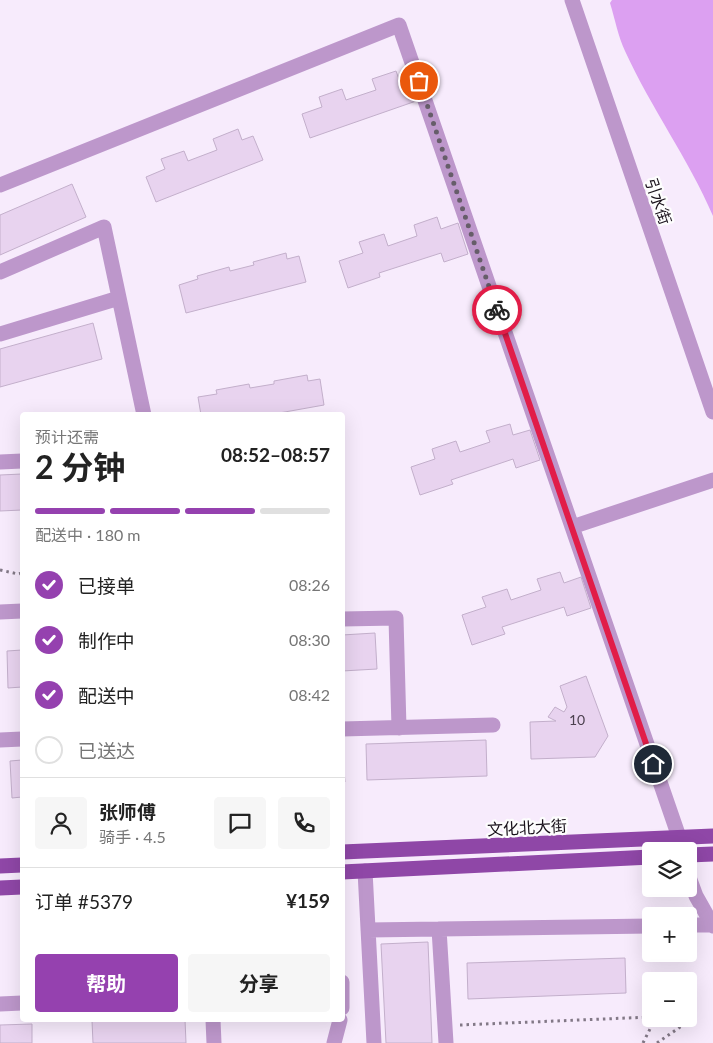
<!DOCTYPE html>
<html lang="zh">
<meta charset="utf-8">
<style>
:root{--surface:#fff;--page:#f6f6f6;--text:#222;--muted:#767676;--line:#e0e0e0;--accent:#9541af}
body{margin:0;font-family:Lato,"Noto Sans SC",sans-serif;background:var(--page);color:var(--text);height:100vh;display:flex;flex-direction:column;font-size:19px;white-space:nowrap}
*{box-sizing:border-box;margin:0}
p{font-size:16px;color:var(--muted)}
.icon{flex:none;width:28px;height:28px;fill:none;stroke:currentColor;stroke-width:2;stroke-linecap:round;stroke-linejoin:round}
.map{position:relative;flex:1;overflow:hidden}
.sheet{position:absolute;left:20px;top:412px;width:325px;height:610px;display:flex;flex-direction:column;background:var(--surface);border-radius:5px;box-shadow:0 5px 20px #0002}
.sheet>*{flex:none}
.buttons{position:absolute;left:642px;top:842px;display:grid;gap:10px}
.buttons a{display:grid;place-items:center;width:55px;height:55px;border-radius:5px;background:var(--surface);box-shadow:0 5px 20px #0002;font-size:25px}
.pin{position:absolute;display:grid;place-items:center;width:42px;height:42px;color:#fff;margin:-21px;border:2px solid #fff;border-radius:50%;box-shadow:0 1px 5px #0007}
.courier{position:absolute;display:grid;place-items:center;width:50px;height:50px;margin:-25px;border:4px solid #e11d48;border-radius:50%;background:#fff;color:#222;box-shadow:0 1px 6px #0007}
.overview em{font-style:normal;font-weight:700}
.overview div{display:flex;flex-direction:column-reverse}
.overview{display:flex;align-items:center;justify-content:space-between;height:85px;padding:0 15px}
h1{font-size:32px;font-weight:700;line-height:38px}
.bar{display:grid;grid-template-columns:repeat(4,1fr);gap:8px 5px;align-content:center;height:60px;padding:0 15px}
.bar i{height:6px;border-radius:4px;background:var(--line)}
.bar .current{background:var(--accent)}
.bar p{grid-column:span 4}
.line{display:flex;align-items:center;gap:12px;padding:0 15px;border-top:1px solid var(--line)}
.line div{flex:1}
.round{display:grid;place-items:center;flex:none;width:52px;height:52px;border-radius:5px;background:var(--page)}
ol{padding:0 15px;list-style:none}
li{display:flex;align-items:center;gap:15px;height:55px}
li p{margin-inline-start:auto}
li .icon{padding:5px;border-radius:50%;background:var(--accent);color:#fff;stroke-width:4}
li:last-child{color:var(--muted)}
li i{width:28px;height:28px;border:2px solid var(--line);border-radius:50%}
.primary-button{display:flex;gap:10px;margin-top:auto;padding:10px 15px}
.primary-button a{flex:1;height:58px;border-radius:5px;background:var(--accent);color:#fff;font-size:20px;font-weight:700;line-height:58px;text-align:center}
.primary-button a+a{background:var(--page);color:var(--text)}
.map>svg:first-child{display:block}
.water{fill:#dca0f1}
.building{fill:#e8d3ef;stroke:#c3afcb}
.lines{fill:none;stroke-linecap:round;stroke-linejoin:round}
.path{stroke:#827886;stroke-width:3;stroke-dasharray:2.5 4;stroke-linecap:butt}
.minor{stroke:#bd97cb;stroke-width:15}
.major{stroke:#8f47a7;stroke-width:15}
.done{stroke:#665d69;stroke-width:5;stroke-dasharray:0 9}
.route{stroke:#e11d48;stroke-width:6}
.labels{text-anchor:middle;dominant-baseline:central;stroke-width:4.5;stroke-linejoin:round;paint-order:stroke}
.number-label{font-size:14px;fill:#4c414f}
.street-label{font-size:16px;fill:#18101a;stroke:#fdfdfd}
</style>
<div class="map">
<svg width="713" height="1043" viewBox="0 0 713 1043">
<rect width="100%" height="100%" fill="#f7ebfc"/>
<path class="water" d="M612 0H713V216C688 158 651 108 625 51 618 36 615 19 610 3Z"/>
<path class="building" d="M396 71 400 82 411 78 419 100 310 138 302 114 322 107 319 97 342 89 346 100 376 90 372 79Z
M238 129 242 140 253 136 263 160 156 202 146 177 165 169 161 159 184 151 188 161 217 150 213 139Z
M72 184 86 217 0 255V215Z
M437 217 441 229 458 223 468 254 444 262 441 253 379 273 380 277 348 288 339 261 363 253 359 242 384 234 388 246 417 236 414 225Z
M286 253 287 259 299 256 306 282 186 313 179 285 198 279 197 276 229 267 230 271 254 265 253 262Z
M93 323 102 359 0 387V349Z
M307 375 308 381 320 379 324 405 268 415H201L198 397 217 394 216 390 249 384 250 388 274 384V381Z
M510 424 513 435 530 430 540 460 516 468 513 459 451 480 453 484 420 495 411 467 435 459 432 449 456 441 460 452 490 442 486 431Z
M22 474V510L0 511V475Z
M560 572 564 583 581 577 591 608 567 616 564 607 502 627 505 634 472 645 462 615 486 607 482 597 507 589 511 600 541 590 537 579Z
M375 633 377 669 342 671V635Z
M22 650V687L8 688 7 651Z
M586 676 608 736 595 757 531 759 530 722 556 721 548 717 555 707 564 712 567 707 560 686Z
M486 740 487 776 367 780 366 744Z
M342 747 345 782H342Z
M22 760V797L12 798 10 761Z
M428 942 432 1043H386L381 944Z
M625 958 626 993 468 999 467 963Z
M185 1020 186 1043H93L92 1021Z
M32 1024V1043H0V1025Z"/>
<g class="lines">
<path class="path" d="M0 570 18 574 22 573
M460 1025 651 1017
M643 1043 655 1019
M657 1043 696 1016"/>
<path class="minor" d="M572 0 713 412
M0 185 399 25 679 837 680 851
M0 272 104 227 144 415
M0 334 119 298
M0 462 22 461
M572 527 713 480
M0 612 22 611
M342 619 396 618 399 728
M342 729 493 725
M0 740 22 739
M365 871 374 1043
M689 877 696 896 713 926
M689 925H712
M439 929 446 1043
M368 930 651 926
M342 982V1008
M0 1004 22 1003
M213 1020 214 1043
M334 1043 340 1020"/>
<path class="major" d="M342 852 713 836
M689 855 713 854
M0 866 22 865
M342 872 651 857
M0 888 22 887"/>
</g>
<g class="lines">
<path class="done" d="M419 81 497 310"/>
<path class="route" d="M497 310 653 764"/>
</g>
<g class="labels">
<g class="number-label">
<text x="577" y="719">10</text>
</g>
<g class="street-label">
<text transform="translate(659 201) rotate(71)">引水街</text>
<text transform="translate(527 827) rotate(-3)">文化北大街</text>
</g>
</g>
</svg>
<div class="buttons">
<a><svg class="icon" aria-label="layers" viewBox="0 0 24 24"><path d="M12 4l9 5-9 5-9-5zM3 14l9 5 9-5"/></svg></a>
<a>+</a>
<a>−</a>
</div>
<div class="pin" style="left:419px;top:81px;background:#ea580c"><svg class="icon" aria-label="bag" viewBox="0 0 24 24"><path d="M5 8h14l-1 12H6zM9 8a3 3 0 0 1 6 0"/></svg></div>
<div class="pin" style="left:653px;top:764px;background:#1f2937"><svg class="icon" aria-label="home" viewBox="0 0 24 24"><path d="M3 11l9-7 9 7M6 9v11h12V9"/></svg></div>
<div class="courier" style="left:497px;top:310px"><svg class="icon" aria-label="bike" viewBox="0 0 24 24"><circle cx="6" cy="16" r="4"/><circle cx="18" cy="16" r="4"/><path d="M6 16l4-8h5l3 8M10 8l3 8H6M13 5h3"/></svg></div>
<section class="sheet">
<div class="overview"><div><h1>2 分钟</h1><p>预计还需</p></div><em>08:52–08:57</em></div>
<div class="bar"><i class="current"></i><i class="current"></i><i class="current"></i><i></i><p>配送中 · 180 m</p></div>
<ol>
<li><svg class="icon" aria-label="check" viewBox="0 0 24 24"><path d="M5 12l5 5 9-10"/></svg>已接单<p>08:26</p></li>
<li><svg class="icon" aria-label="check" viewBox="0 0 24 24"><path d="M5 12l5 5 9-10"/></svg>制作中<p>08:30</p></li>
<li><svg class="icon" aria-label="check" viewBox="0 0 24 24"><path d="M5 12l5 5 9-10"/></svg>配送中<p>08:42</p></li>
<li><i></i>已送达</li>
</ol>
<div class="line" style="height:90px"><a class="round"><svg class="icon" aria-label="person" viewBox="0 0 24 24"><circle cx="12" cy="8" r="4"/><path d="M4 21q1-7 8-7t8 7"/></svg></a><div><b>张师傅</b><p>骑手 · 4.5</p></div><a class="round"><svg class="icon" aria-label="chat" viewBox="0 0 24 24"><path d="M4 5h16v11H9l-5 4z"/></svg></a><a class="round"><svg class="icon" aria-label="phone" viewBox="0 0 24 24"><path d="M5 4h4l2 5-3 2q2 4 5 5l2-3 5 2v4C11 20 4 13 5 4z"/></svg></a></div>
<div class="line" style="height:65px"><div>订单 #5379</div><b>¥159</b></div>
<div class="primary-button"><a>帮助</a><a>分享</a></div>
</section>
</div>
